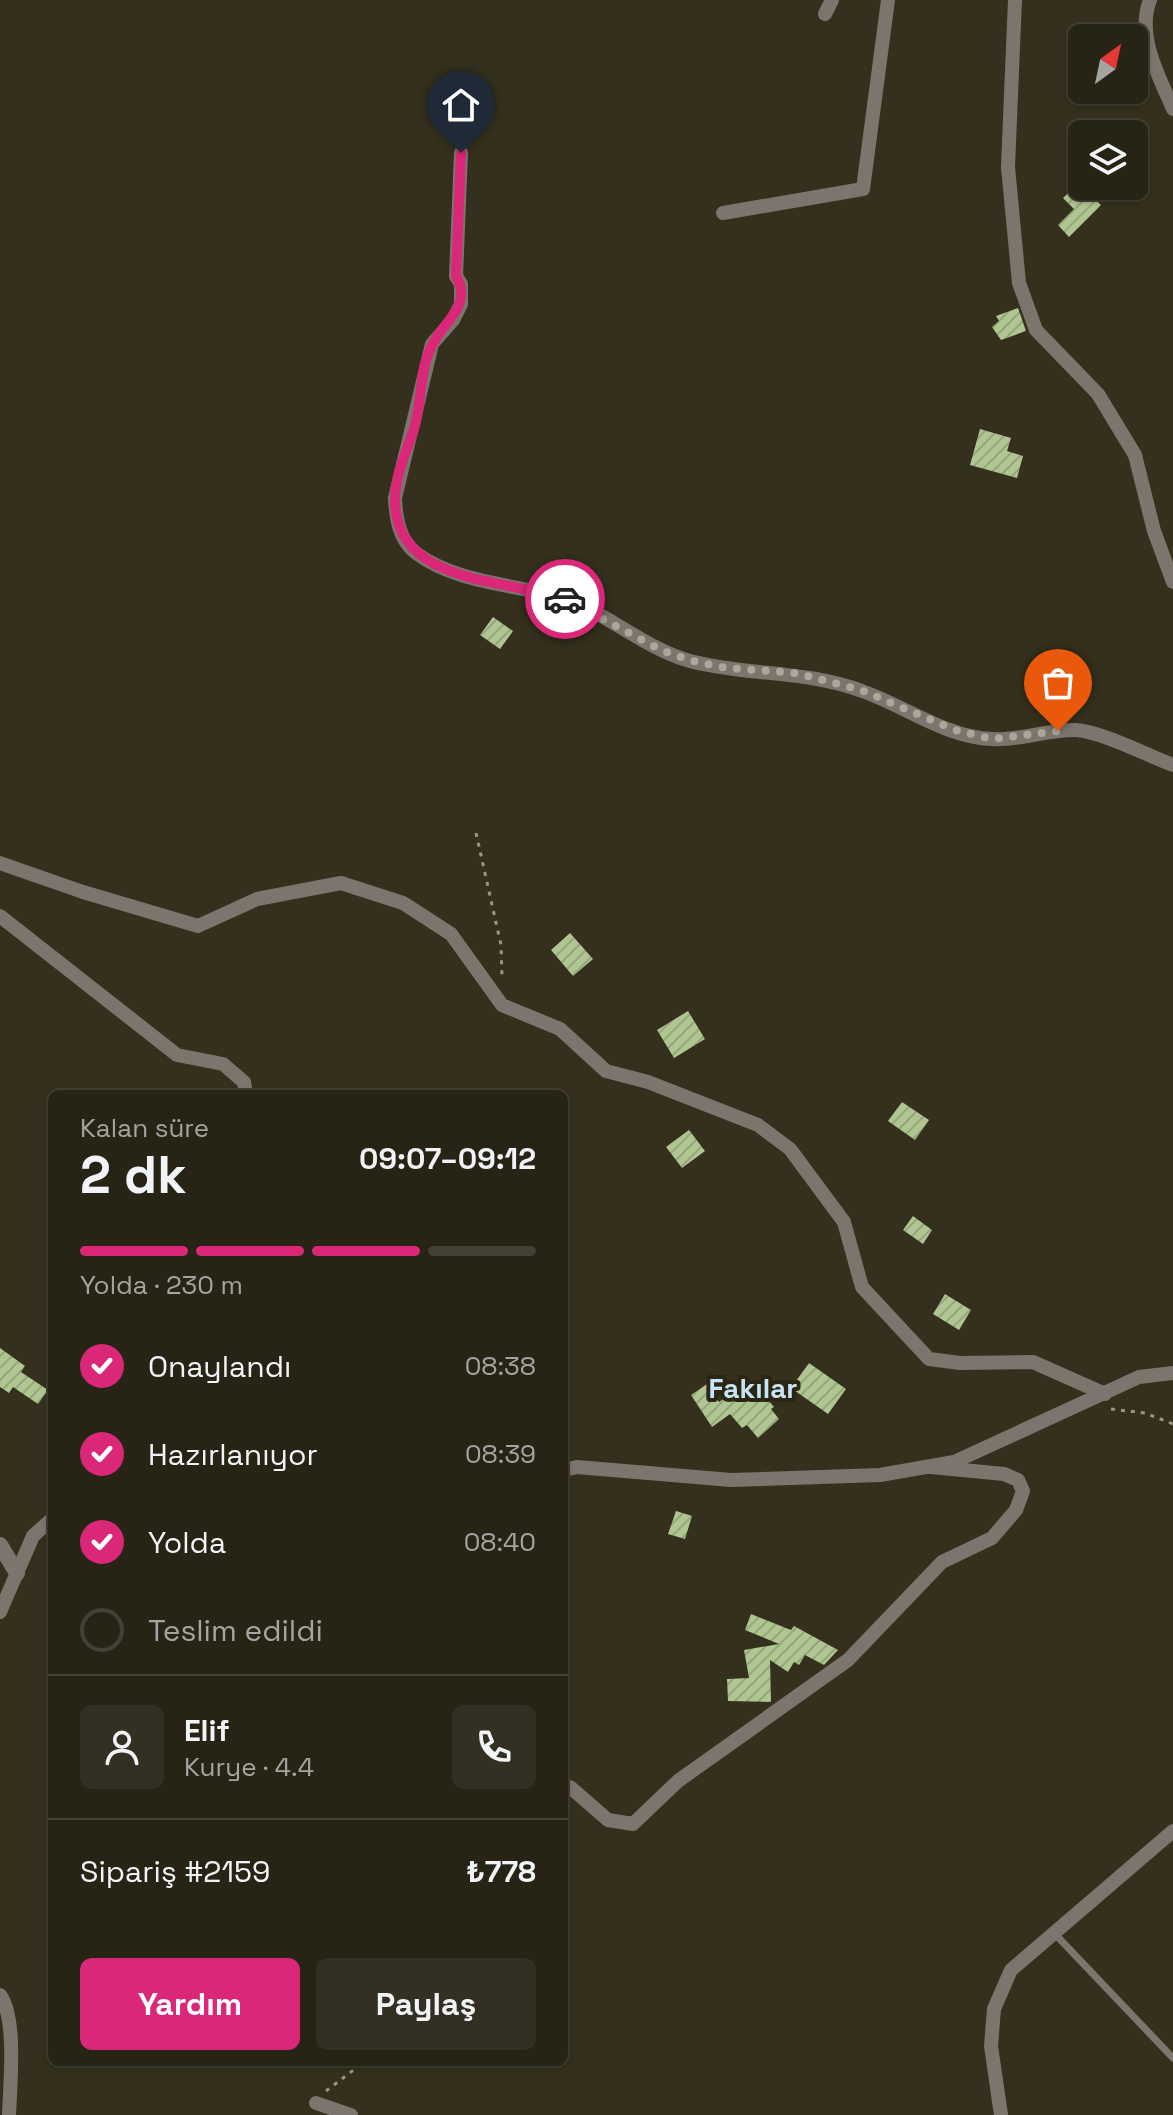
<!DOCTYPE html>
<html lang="tr">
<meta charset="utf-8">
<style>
:root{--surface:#272416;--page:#333023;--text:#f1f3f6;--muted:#a4a4a1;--line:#434135;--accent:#db2777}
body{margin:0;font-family:"Space Grotesk",sans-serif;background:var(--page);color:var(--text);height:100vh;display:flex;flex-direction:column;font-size:30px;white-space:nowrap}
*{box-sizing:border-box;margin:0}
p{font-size:26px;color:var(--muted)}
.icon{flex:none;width:44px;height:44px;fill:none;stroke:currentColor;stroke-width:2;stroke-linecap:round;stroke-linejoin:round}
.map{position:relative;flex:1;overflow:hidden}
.side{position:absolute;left:48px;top:1090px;width:520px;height:976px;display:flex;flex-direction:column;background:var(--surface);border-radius:12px;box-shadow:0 2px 6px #0004,0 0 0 2px var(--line)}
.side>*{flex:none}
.needle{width:52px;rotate:33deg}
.tools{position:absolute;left:1068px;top:24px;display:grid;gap:16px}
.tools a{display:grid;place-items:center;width:80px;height:80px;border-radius:12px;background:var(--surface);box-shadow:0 2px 6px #0004,0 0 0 2px var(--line);font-size:40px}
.pin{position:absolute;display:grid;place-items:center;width:68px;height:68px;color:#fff;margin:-82px -34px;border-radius:50% 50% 50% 0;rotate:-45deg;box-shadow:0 0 8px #0007}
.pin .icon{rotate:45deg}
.courier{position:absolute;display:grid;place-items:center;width:80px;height:80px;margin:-40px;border:6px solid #db2777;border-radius:50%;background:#fff;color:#222;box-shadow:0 2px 10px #0007}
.headline em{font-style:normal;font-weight:600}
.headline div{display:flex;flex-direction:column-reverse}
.headline{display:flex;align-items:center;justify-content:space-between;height:136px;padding:0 32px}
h1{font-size:52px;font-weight:600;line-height:60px}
.bar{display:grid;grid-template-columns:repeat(4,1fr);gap:12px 8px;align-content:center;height:96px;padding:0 32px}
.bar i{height:10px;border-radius:6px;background:var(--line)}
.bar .active{background:var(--accent)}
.bar p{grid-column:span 4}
.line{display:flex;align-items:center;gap:20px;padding:0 32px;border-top:2px solid var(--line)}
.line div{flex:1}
.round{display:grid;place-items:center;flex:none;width:84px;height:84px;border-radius:12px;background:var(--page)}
ol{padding:0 32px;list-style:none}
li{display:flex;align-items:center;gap:24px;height:88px}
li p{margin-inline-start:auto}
li .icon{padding:8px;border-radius:50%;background:var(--accent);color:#fff;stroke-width:4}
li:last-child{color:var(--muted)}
li i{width:44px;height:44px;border:4px solid var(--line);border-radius:50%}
.button{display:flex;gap:16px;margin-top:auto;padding:16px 32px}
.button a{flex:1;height:92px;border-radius:12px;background:var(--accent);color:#fff;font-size:32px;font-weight:600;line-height:92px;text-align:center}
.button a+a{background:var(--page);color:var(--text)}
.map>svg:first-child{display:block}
.building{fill:url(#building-hatch)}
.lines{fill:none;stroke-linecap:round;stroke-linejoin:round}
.path{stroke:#999687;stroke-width:3;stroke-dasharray:4 6;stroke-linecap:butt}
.service{stroke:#7c756d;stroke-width:7}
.minor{stroke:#7c756d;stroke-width:14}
.tertiary{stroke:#7c756d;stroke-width:16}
.done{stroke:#aba89a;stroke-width:8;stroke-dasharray:0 14.4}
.route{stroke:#db2777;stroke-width:10}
.labels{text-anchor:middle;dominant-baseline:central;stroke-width:8;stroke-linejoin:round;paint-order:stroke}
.neighbourhood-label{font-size:28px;font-weight:bold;fill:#c7e3f6;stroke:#2a2613}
</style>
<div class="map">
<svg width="1173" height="2115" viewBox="0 0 1173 2115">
<defs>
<pattern id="building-hatch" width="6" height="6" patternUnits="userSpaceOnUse" patternTransform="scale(2)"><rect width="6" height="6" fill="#b0c691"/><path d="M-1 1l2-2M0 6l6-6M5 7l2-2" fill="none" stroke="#96a67d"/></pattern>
</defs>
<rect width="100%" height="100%" fill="#34301d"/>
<path class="building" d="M1078 183 1101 205 1069 237 1058 225 1074 209 1063 198Z
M1018 308 1026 331 1001 340 992 327 999 321 996 316Z
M980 429 1011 438 1007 451 1023 456 1017 478 970 465Z
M493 617 513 631 500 649 480 635Z
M570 933 593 959 573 976 551 950Z
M688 1011 705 1039 674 1058 657 1030Z
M902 1102 929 1120 915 1140 888 1121Z
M689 1130 705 1151 682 1168 666 1147Z
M913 1216 932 1230 923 1244 903 1230Z
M945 1294 971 1310 959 1330 933 1314Z
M0 1348 25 1366 21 1372 48 1390 38 1404 13 1387 9 1393 0 1387Z
M809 1363 846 1389 828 1414 791 1388Z
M751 1380 774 1407 771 1409 779 1419 758 1438 747 1425 742 1428 730 1414 712 1427 691 1395 707 1384 719 1402Z
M676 1511 692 1516 685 1539 668 1534Z
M751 1614 791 1630 794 1626 838 1650 824 1665 805 1655 799 1665 794 1662 788 1672 770 1660 771 1702 728 1701 727 1679 749 1678 744 1650 779 1644 745 1630Z"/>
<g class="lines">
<path class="path" d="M476 833 501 945 502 977
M1111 1409 1145 1413 1173 1424
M326 2091 364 2062"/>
<path class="service" d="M1054 1933 1173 2058"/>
<path class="minor" d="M1015 0 1008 167 1019 283 1036 330 1098 394 1135 455 1154 531 1173 582
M1150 0C1136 36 1159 76 1173 109
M825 14 832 0
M461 153 456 276 461 284V304L453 320 432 344 395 498C396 518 399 540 416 553 456 583 513 584 559 597 604 610 643 648 690 661 747 676 806 670 862 691 903 705 947 738 992 739 1020 741 1048 729 1076 730 1103 732 1146 755 1173 765
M723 213 863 189 888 0
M0 863 83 892 198 926 257 899 341 883 403 903 451 934 502 1005 560 1029 606 1071 648 1082 758 1125 790 1149 844 1222 862 1287 929 1359 960 1363 1033 1362 1105 1394
M0 916 177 1055 223 1064 244 1082 246 1094
M564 1470 577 1467 731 1480 880 1475 954 1462 1139 1377 1173 1373
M0 1612 33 1536 52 1519
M570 1787 608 1820 633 1824 678 1781 848 1660 942 1562 992 1538 1016 1510 1023 1491 1018 1480 1004 1474 931 1467
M0 1995C17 2018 10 2086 9 2115
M316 2103 351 2115
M1001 2115 991 2046 994 2009 1011 1970 1173 1831"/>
<path class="tertiary" d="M0 1545 17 1573"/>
</g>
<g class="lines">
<path class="done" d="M565 599 661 650 689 660 726 668 796 673 861 690 955 730 992 739 1058 731"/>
<path class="route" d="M461 153 456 276C472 304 447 319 435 340 418 367 423 401 414 429 406 453 395 475 395 500 395 585 507 579 565 599"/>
</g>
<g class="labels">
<g class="neighbourhood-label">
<text x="753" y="1388">Fakılar</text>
</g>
</g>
</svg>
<div class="tools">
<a><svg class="needle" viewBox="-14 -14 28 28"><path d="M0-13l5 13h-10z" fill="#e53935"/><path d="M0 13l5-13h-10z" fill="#a4a4a1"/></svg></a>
<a><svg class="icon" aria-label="layers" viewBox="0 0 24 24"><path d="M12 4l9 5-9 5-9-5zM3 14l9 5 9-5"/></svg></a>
</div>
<div class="pin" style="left:1058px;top:731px;background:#ea580c"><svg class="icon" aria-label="bag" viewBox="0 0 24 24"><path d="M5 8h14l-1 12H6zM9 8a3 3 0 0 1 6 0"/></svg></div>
<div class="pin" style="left:461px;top:153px;background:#1f2937"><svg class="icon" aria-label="home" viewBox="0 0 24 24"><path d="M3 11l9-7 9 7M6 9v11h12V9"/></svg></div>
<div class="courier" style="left:565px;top:599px"><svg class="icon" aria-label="car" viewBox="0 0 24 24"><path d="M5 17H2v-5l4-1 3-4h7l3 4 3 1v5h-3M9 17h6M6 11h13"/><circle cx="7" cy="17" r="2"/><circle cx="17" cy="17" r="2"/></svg></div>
<section class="side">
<div class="headline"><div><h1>2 dk</h1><p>Kalan süre</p></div><em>09:07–09:12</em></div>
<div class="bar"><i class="active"></i><i class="active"></i><i class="active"></i><i></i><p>Yolda · 230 m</p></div>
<ol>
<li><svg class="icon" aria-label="check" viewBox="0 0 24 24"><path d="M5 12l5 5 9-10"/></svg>Onaylandı<p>08:38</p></li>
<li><svg class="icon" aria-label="check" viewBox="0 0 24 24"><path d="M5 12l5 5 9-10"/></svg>Hazırlanıyor<p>08:39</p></li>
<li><svg class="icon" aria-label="check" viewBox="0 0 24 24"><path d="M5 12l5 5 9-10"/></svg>Yolda<p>08:40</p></li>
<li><i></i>Teslim edildi</li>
</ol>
<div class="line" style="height:144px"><a class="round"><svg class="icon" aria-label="person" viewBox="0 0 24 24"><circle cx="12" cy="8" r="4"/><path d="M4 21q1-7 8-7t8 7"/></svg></a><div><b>Elif</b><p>Kurye · 4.4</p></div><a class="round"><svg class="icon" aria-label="phone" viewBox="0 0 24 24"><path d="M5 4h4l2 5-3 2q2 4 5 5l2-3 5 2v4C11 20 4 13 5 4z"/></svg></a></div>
<div class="line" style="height:104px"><div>Sipariş #2159</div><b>₺778</b></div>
<div class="button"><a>Yardım</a><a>Paylaş</a></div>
</section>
</div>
